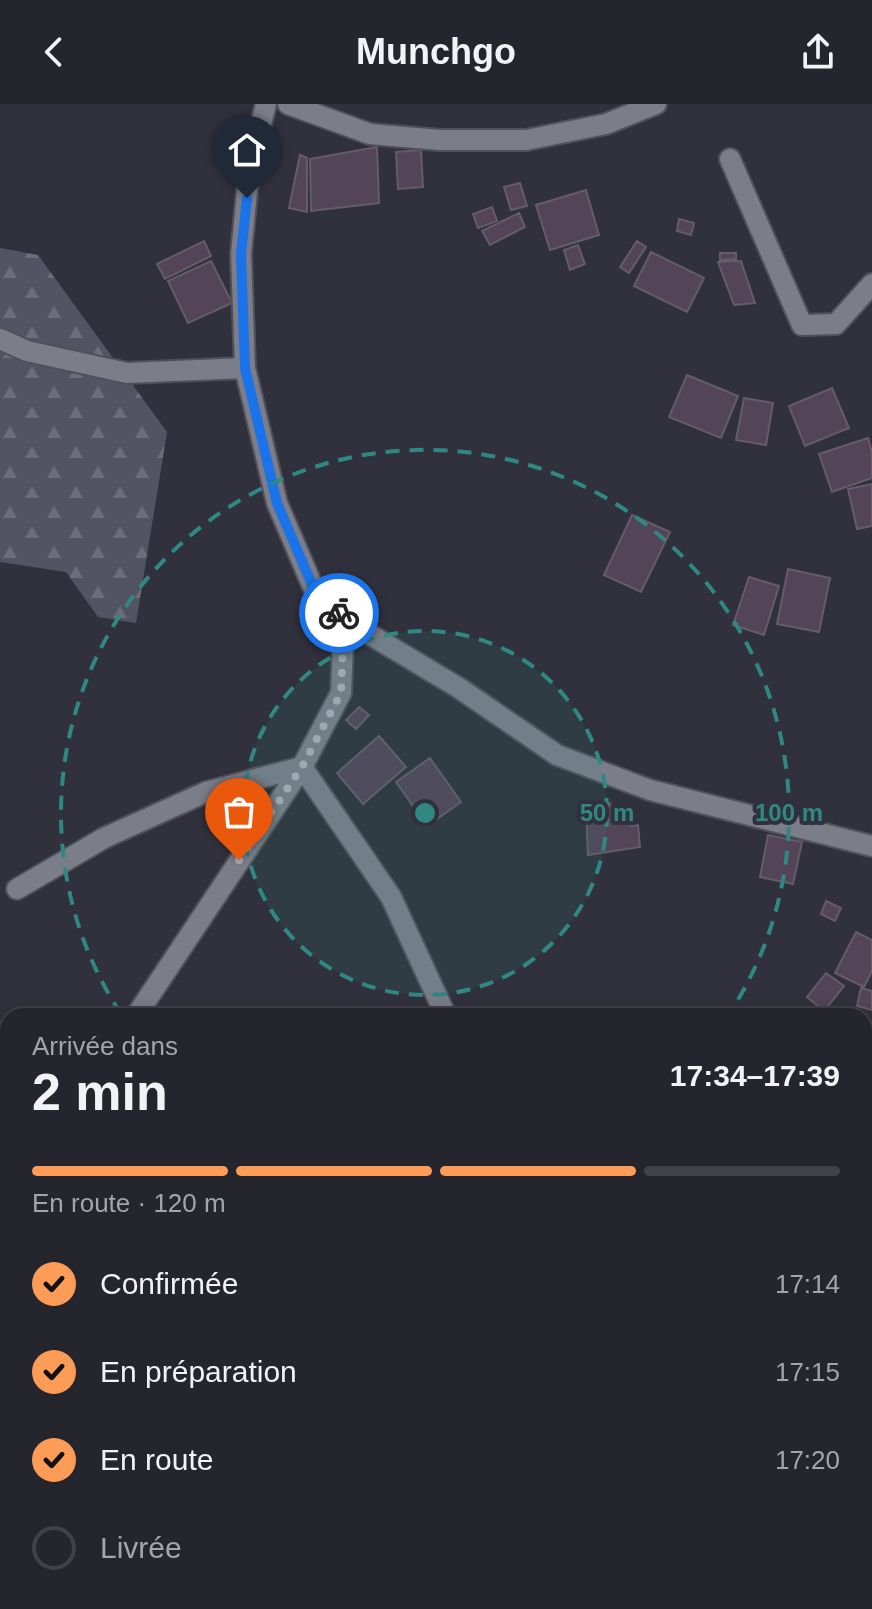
<!DOCTYPE html>
<html lang="fr">
<meta charset="utf-8">
<style>
:root{--surface:#24252d;--page:#303139;--text:#f1f3f6;--muted:#a3a5aa;--line:#414249;--accent:#fd9c56}
body{margin:0;font-family:Arial,sans-serif;background:var(--page);color:var(--text);height:100vh;display:flex;flex-direction:column;font-size:30px;white-space:nowrap}
*{box-sizing:border-box;margin:0}
p{font-size:26px;color:var(--muted)}
.icon{flex:none;width:44px;height:44px;fill:none;stroke:currentColor;stroke-width:2;stroke-linecap:round;stroke-linejoin:round}
.map{position:relative;flex:1;overflow:hidden}
.side{position:absolute;left:0px;top:904px;width:872px;height:602px;display:flex;flex-direction:column;background:var(--surface);border-radius:24px 24px 0 0;box-shadow:0 4px 20px #0003,0 0 0 2px var(--line)}
.side>*{flex:none}
.pin{position:absolute;display:grid;place-items:center;width:68px;height:68px;color:#fff;margin:-82px -34px;border-radius:50% 50% 50% 0;rotate:-45deg;box-shadow:0 0 8px #0007}
.pin .icon{rotate:45deg}
.courier{position:absolute;display:grid;place-items:center;width:80px;height:80px;margin:-40px;border:6px solid #1a73e8;border-radius:50%;background:#fff;color:#222;box-shadow:0 2px 10px #0007}
.summary em{font-style:normal;font-weight:700}
.summary div{display:flex;flex-direction:column-reverse}
.summary{display:flex;align-items:center;justify-content:space-between;height:136px;padding:0 32px}
h1{font-size:52px;font-weight:700;line-height:60px}
.bar{display:grid;grid-template-columns:repeat(4,1fr);gap:12px 8px;align-content:center;height:96px;padding:0 32px}
.bar i{height:10px;border-radius:6px;background:var(--line)}
.bar .selected{background:var(--accent)}
.bar p{grid-column:span 4}
ol{padding:0 32px;list-style:none}
li{display:flex;align-items:center;gap:24px;height:88px}
li p{margin-inline-start:auto}
li .icon{padding:8px;border-radius:50%;background:var(--accent);color:#111;stroke-width:4}
li:last-child{color:var(--muted)}
li i{width:44px;height:44px;border:4px solid var(--line);border-radius:50%}
header{display:flex;justify-content:space-between;align-items:center;height:104px;padding:0 32px;background:var(--surface);font-size:36px;font-weight:700}
.map>svg:first-child{display:block}
.forest{fill:url(#forest-firs)}
.building{fill:#544458;stroke:#645c66;stroke-width:2}
.lines{fill:none;stroke-linecap:round;stroke-linejoin:round}
.minor-casing{stroke:#50505a;stroke-width:24}
.minor{stroke:#7b7d89;stroke-width:20}
.done{stroke:#acacb5;stroke-width:8;stroke-dasharray:0 14.4}
.route{stroke:#1a73e8;stroke-width:10}
.ring{fill:none;stroke:#308882;stroke-width:4;stroke-dasharray:14 10}
.centre{fill:#308882;stroke:#30313c;stroke-width:4}
.ring-label{font-size:24px;text-anchor:middle;font-weight:bold;fill:#308882;stroke:#30313c;stroke-width:8;stroke-linejoin:round;paint-order:stroke}
</style>
<header><svg class="icon" aria-label="back" viewBox="0 0 24 24"><path d="M15 5l-7 7 7 7"/></svg>Munchgo<svg class="icon" aria-label="share" viewBox="0 0 24 24"><path d="M12 15V3M7 8l5-5 5 5M5 13v7h14v-7"/></svg></header>
<div class="map">
<svg width="872" height="1505" viewBox="0 0 872 1505">
<defs>
<pattern id="forest-firs" width="22" height="20" patternUnits="userSpaceOnUse" patternTransform="scale(2)"><rect width="22" height="20" fill="#525463"/><path d="M5 1l3.5 6h-7zM16 11l3.5 6h-7z" fill="#6b6d7a"/></pattern>
</defs>
<rect width="100%" height="100%" fill="#30313c"/>
<path class="forest" d="M0 144 38 151 167 328 136 519 98 513 66 468 0 458Z"/>
<path class="building" d="M377 43 379 99 311 107 310 55Z
M421 46 423 83 398 85 396 48Z
M300 51 307 54V108L289 104Z
M520 79 527 102 511 106 504 83Z
M586 86 599 131 550 146 536 101Z
M492 103 497 117 478 124 473 110Z
M519 109 525 123 490 141 482 127Z
M679 115 694 119 691 131 677 127Z
M204 137 211 152 165 175 157 160Z
M637 137 646 143 629 169 620 163Z
M578 141 585 160 570 166 564 146Z
M651 148 704 174 687 208 634 182Z
M720 149H736V155L720 156Z
M211 157 232 199 188 219 168 177Z
M741 157 755 199 734 201 718 158Z
M687 271 738 292 721 334 669 313Z
M832 284 849 324 805 342 789 302Z
M744 294 773 299 766 341 736 336Z
M868 334 872 348V374L832 388 819 350Z
M872 380V422L857 425 848 385Z
M632 411 670 428 641 488 604 471Z
M788 465 830 474 819 528 777 520Z
M749 473 779 482 764 531 733 521Z
M359 603 369 611 356 625 346 616Z
M379 632 406 663 363 700 337 669Z
M430 654 461 698 427 722 396 678Z
M610 699 612 707 629 703 631 722 638 721 640 743 588 751 586 704Z
M768 731 802 738 793 780 760 773Z
M826 797 841 804 835 817 821 810Z
M856 828 872 836V867L864 883 835 869Z
M826 869 844 882 824 907 807 893Z
M861 884 872 887V906L857 902Z
M8 1255V1298L0 1283V1259Z
M0 1470 8 1472V1498H20V1504L0 1497Z
M871 1476 872 1505H819L839 1498H864V1477Z
M44 1498H97L98 1500 82 1505H48Z
M241 1498H301L291 1505H246Z"/>
<g class="lines">
<defs>
<path id="minor" d="M266 0 249 67 241 150 245 264 277 399 313 483 344 515 459 584 557 651 650 686 872 742
M288 0 370 30 440 36H526L606 20 656 0
M730 55 802 221 836 220 872 180
M0 235 27 247 127 269 245 264
M17 785 104 734 206 688 302 663 391 793 446 912
M136 912 302 663 341 589 344 515
M0 1196 8 1179
M406 1498 408 1505"/>
</defs>
<use href="#minor" class="minor-casing"/>
<use href="#minor" class="minor"/>
</g>
<g class="lines">
<path class="done" d="M239 756 302 663 341 589 344 515 339 509"/>
<path class="route" d="M247 94 241 150 245 264 277 399 313 483 339 509"/>
</g>
<circle cx="425" cy="709" r="182" fill="#308882" fill-opacity=".12"/>
<g class="ring">
<circle cx="425" cy="709" r="182"/>
<path d="M121 910A364 364 0 1 1 729 910"/>
</g>
<circle cx="425" cy="709" r="12" class="centre"/>
<g class="ring-label">
<text x="607" y="717">50 m</text>
<text x="789" y="717">100 m</text>
</g>
</svg>
<div class="pin" style="left:239px;top:756px;background:#ea580c"><svg class="icon" aria-label="bag" viewBox="0 0 24 24"><path d="M5 8h14l-1 12H6zM9 8a3 3 0 0 1 6 0"/></svg></div>
<div class="pin" style="left:247px;top:94px;background:#1f2937"><svg class="icon" aria-label="home" viewBox="0 0 24 24"><path d="M3 11l9-7 9 7M6 9v11h12V9"/></svg></div>
<div class="courier" style="left:339px;top:509px"><svg class="icon" aria-label="bike" viewBox="0 0 24 24"><circle cx="6" cy="16" r="4"/><circle cx="18" cy="16" r="4"/><path d="M6 16l4-8h5l3 8M10 8l3 8H6M13 5h3"/></svg></div>
<section class="side">
<div class="summary"><div><h1>2 min</h1><p>Arrivée dans</p></div><em>17:34–17:39</em></div>
<div class="bar"><i class="selected"></i><i class="selected"></i><i class="selected"></i><i></i><p>En route · 120 m</p></div>
<ol>
<li><svg class="icon" aria-label="check" viewBox="0 0 24 24"><path d="M5 12l5 5 9-10"/></svg>Confirmée<p>17:14</p></li>
<li><svg class="icon" aria-label="check" viewBox="0 0 24 24"><path d="M5 12l5 5 9-10"/></svg>En préparation<p>17:15</p></li>
<li><svg class="icon" aria-label="check" viewBox="0 0 24 24"><path d="M5 12l5 5 9-10"/></svg>En route<p>17:20</p></li>
<li><i></i>Livrée</li>
</ol>
</section>
</div>
